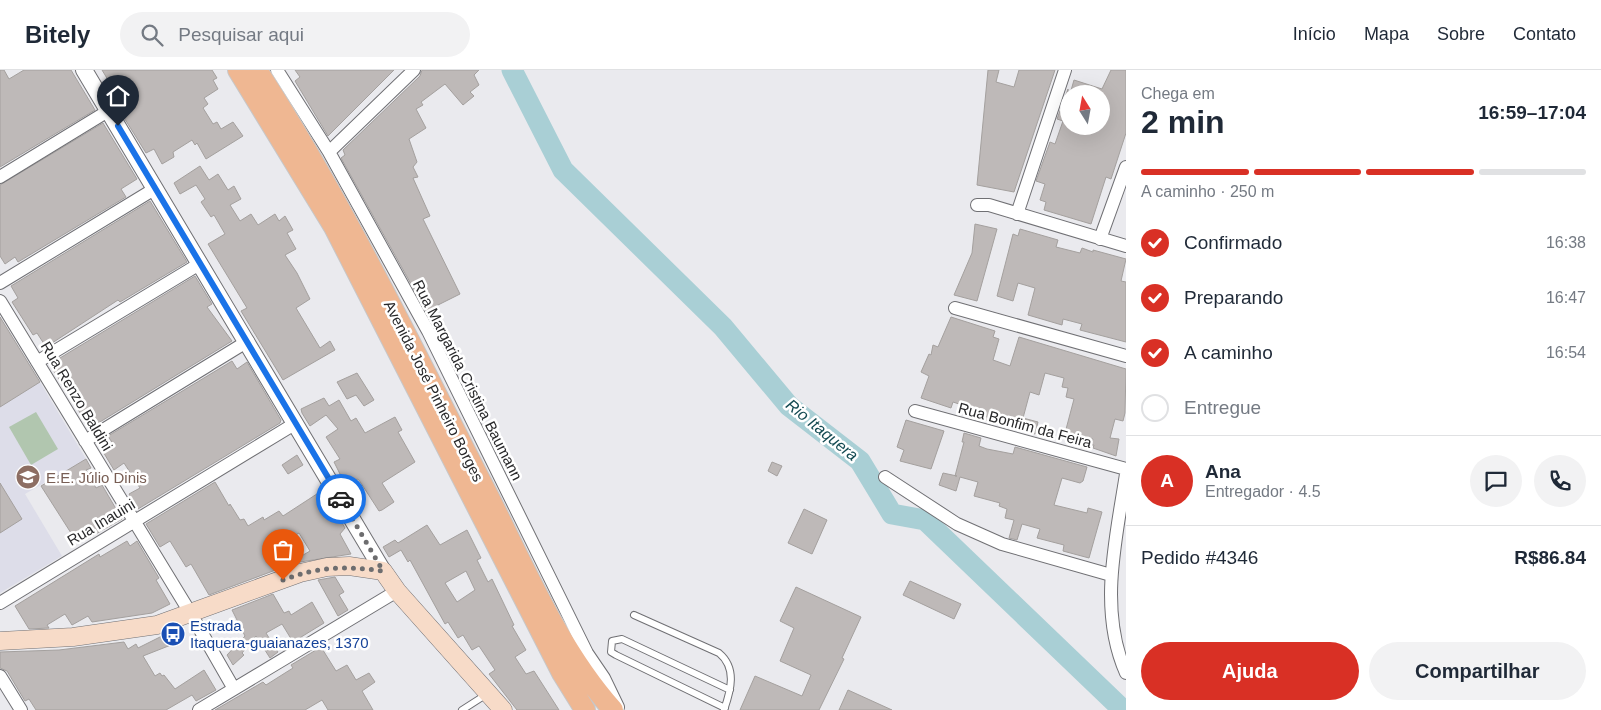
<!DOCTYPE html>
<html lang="pt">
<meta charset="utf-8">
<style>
:root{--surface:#fff;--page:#f2f2f3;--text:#1f2937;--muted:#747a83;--line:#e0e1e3;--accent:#d93025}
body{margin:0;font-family:Helvetica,sans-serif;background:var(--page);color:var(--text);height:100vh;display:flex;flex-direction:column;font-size:19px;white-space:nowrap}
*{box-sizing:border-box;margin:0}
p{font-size:16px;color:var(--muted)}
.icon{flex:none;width:28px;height:28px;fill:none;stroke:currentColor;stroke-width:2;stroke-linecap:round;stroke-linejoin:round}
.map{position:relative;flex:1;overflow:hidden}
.drawer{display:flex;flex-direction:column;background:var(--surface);width:475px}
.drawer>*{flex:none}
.needle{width:32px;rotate:349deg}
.controls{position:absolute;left:1060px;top:15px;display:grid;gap:10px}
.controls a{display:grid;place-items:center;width:50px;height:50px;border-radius:50%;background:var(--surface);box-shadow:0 5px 20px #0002;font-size:25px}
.pin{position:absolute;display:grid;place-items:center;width:42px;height:42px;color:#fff;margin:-51px -21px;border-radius:50% 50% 50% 0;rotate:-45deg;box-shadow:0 0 5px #0007}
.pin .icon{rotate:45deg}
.courier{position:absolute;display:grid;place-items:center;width:50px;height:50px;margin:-25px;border:4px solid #1a73e8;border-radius:50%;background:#fff;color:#222;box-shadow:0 1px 6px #0007}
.headline em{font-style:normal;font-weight:800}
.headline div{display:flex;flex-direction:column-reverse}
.headline{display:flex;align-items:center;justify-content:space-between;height:85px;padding:0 15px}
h1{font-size:32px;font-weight:800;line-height:38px}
.bar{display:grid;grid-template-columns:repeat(4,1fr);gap:8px 5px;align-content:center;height:60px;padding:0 15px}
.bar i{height:6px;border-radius:4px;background:var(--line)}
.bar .current{background:var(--accent)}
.bar p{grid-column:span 4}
.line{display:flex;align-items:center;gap:12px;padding:0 15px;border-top:1px solid var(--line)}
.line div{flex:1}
.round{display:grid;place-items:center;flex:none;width:52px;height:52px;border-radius:26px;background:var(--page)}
ol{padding:0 15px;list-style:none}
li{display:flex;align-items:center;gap:15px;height:55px}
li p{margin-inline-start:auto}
li .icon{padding:5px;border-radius:50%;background:var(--accent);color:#fff;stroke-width:4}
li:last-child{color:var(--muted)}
li i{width:28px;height:28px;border:2px solid var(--line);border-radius:50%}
.primary-button{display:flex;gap:10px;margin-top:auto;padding:10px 15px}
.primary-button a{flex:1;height:58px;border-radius:30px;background:var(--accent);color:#fff;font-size:20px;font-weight:800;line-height:58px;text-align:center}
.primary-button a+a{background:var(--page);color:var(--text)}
header{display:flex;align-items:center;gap:30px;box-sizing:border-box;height:70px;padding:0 25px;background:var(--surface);border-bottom:1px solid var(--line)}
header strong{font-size:24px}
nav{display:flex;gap:28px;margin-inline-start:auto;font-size:18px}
.search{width:350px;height:45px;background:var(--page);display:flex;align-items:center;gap:12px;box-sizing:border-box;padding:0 18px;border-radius:28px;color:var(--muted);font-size:19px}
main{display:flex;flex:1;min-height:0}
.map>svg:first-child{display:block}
.built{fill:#dddde9}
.green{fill:#b1c6af}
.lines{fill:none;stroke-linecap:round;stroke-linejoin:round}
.river{stroke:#a9cfd5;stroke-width:21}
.building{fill:#beb9b8;stroke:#a4a09e;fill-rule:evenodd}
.service-casing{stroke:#707074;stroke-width:8}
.minor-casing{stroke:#707074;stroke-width:14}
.tertiary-casing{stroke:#707074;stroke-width:18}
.secondary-casing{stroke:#707074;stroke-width:19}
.primary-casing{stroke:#c7c7c8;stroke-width:22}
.service{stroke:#fff;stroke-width:6}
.minor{stroke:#fff;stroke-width:12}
.tertiary{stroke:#fff;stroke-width:16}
.secondary{stroke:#f7dbc8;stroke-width:18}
.primary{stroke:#efb792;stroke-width:20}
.done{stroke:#6d6d6f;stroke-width:5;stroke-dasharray:0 9}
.route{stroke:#1a73e8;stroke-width:6}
.labels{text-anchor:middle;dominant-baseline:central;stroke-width:5;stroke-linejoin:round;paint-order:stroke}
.street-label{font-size:15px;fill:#29292b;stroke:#fff}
.education-label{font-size:15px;fill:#785e54;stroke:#fff;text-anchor:start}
.transit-label{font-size:15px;fill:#164399;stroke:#fff;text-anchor:start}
.water-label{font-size:16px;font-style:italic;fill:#134a52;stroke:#fff}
</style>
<header>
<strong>Bitely</strong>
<div class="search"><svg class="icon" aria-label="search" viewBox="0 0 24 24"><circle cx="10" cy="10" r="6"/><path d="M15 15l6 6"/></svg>Pesquisar aqui</div>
<nav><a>Início</a><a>Mapa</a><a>Sobre</a><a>Contato</a></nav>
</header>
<main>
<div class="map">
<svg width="1126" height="640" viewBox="0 0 1126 640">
<rect width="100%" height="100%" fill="#eaeaee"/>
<path class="built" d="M40 312 86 389 25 424 62 486 0 523V337Z"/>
<path class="green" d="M36 342 58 379 31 395 9 357Z"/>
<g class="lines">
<path class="river" d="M512 0 563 100 723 257 789 336 860 391 892 444 925 450 1123 640"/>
</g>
<path class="building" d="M0 0H4L9 9 24 0H71L95 40 0 97Z
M102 0H212L217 8 213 10 218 19 204 28 208 34 203 38 213 54 217 52 221 59 233 52 243 66 206 89 197 73 195 75 192 70 173 82 174 87 162 94 154 79 146 83 123 46 128 43Z
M295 0H394L328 66 295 11 300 7Z
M422 0H479L474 5 479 15 470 22 474 26 463 35 445 14 421 32 423 35 416 39 426 58 409 69 417 92 413 97 418 107 413 108 430 146 423 149 460 224 426 241 341 88 345 85 343 80 420 6Z
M988 0H999L996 12 1014 17 1019 0H1055L1014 122 977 115Z
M1111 0H1126V63L1111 109 1106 107 1091 154 1044 140 1046 132 1040 130 1045 114 1036 111 1050 72 1055 74 1063 51 1057 49 1068 19 1069 56H1101V24H1070L1074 10 1102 19Z
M103 53 137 109 121 119 126 127 18 192 15 187 5 194 0 186V115Z
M200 96 209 110 218 104 228 120 234 116 241 129 230 135 240 151 251 144 258 155 275 144 279 151 285 146 293 160 287 163 296 179 285 185 297 203 310 229 296 238 320 278 330 271 335 280 283 310 241 241 247 238 208 174 225 164 214 145 211 147 201 132 205 129 196 115 180 124 174 113Z
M150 131 187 192 120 232 118 230 46 277 37 263 33 265 12 232 18 228 11 216Z
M975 154 997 159 977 231 954 225 972 183Z
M1020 159 1058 170 1056 177 1080 183 1082 178 1093 182V180L1126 189 1121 211 1126 212V272L1080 260 1082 254 1063 249 1062 255 1028 245 1035 218 1018 213 1013 231 997 226 1013 164 1018 166Z
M195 206 212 234 207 237 232 271 95 355 89 347 84 349 52 298 58 295 55 291Z
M0 247 40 312 0 337Z
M951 247 995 261 993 267 999 269 993 290 1010 296 1019 267 1126 299 1125 343 1123 351 1115 349 1110 368 1119 369 1116 386 1093 378 1094 375H1091L1093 369 1065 363 1074 329 1066 327 1068 318 1062 317 1064 308 1045 303 1039 325 1030 322 1023 348 1038 352 1035 364 969 345 971 338 953 332 951 338 921 328 929 306 921 302 929 284 931 285 933 275 938 277 941 270Z
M232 291 237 299 247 292 281 350 280 353 138 439 129 424 140 418 124 393 114 400 102 380 113 374 108 366Z
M357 303 374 330 364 336 356 325 347 329 337 312Z
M324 328 329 336 339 330 351 351 356 348 365 363 395 347 402 360 398 362 415 392 382 413 394 432 382 440 379 441 359 410 357 409 346 416 334 392 340 389 326 367 338 359 326 345 310 356 302 343 301 339Z
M906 350 944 361 931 399 900 391 904 380 897 377Z
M964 363 981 368 979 376 987 379 1013 384 1015 377 1087 397 1083 411 1080 413 1062 408 1054 435 1083 442 1087 443 1088 438 1102 442 1089 488 1063 481 1064 475 1037 468 1040 459 1022 454 1017 470 1009 468 1014 450 1005 448 1007 439 999 436 1000 433 974 426 978 412 960 407 956 421 939 415 943 403 957 406H955L964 372H962Z
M297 385 303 395 288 404 282 395Z
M86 389 91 398 86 400 96 418 102 415 122 449 78 474 41 416Z
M772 392 782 396 777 406 768 401Z
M215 412 229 436 230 434 240 450 244 449 248 456 263 447 264 450 279 441 283 446 323 420 345 458 340 464 351 484 294 493 293 491 310 481 299 463 279 475 289 492 273 501 209 525 191 494 186 497 170 471 160 477 146 454Z
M0 413 22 449 0 463Z
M804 439 827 450 812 484 788 473Z
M427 455 440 475 467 460 481 488 477 490 488 512 492 509 514 555 512 556 526 580 515 587 526 604 534 601 559 640H517L489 604 495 600 479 576 472 580 463 565 458 568 448 552 445 554 410 490 408 492 401 480 389 487 383 477 395 470 398 473ZM466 501 475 520 457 532 445 513Z
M127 471 130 476 137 471 159 508 156 510 170 534 152 543 92 552 88 546 72 555 65 544 47 555 49 558 29 559 15 536 99 484 100 487Z
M335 507 344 522 339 525 348 540 338 546 318 510Z
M910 511 961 534 954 549 903 525Z
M796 517 861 547 842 588 844 589 819 640H740L755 606 802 626 811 605 780 591 794 558 780 551Z
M273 524 284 543 289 541 291 545 312 532 324 553 293 572 282 554 266 563 278 582 270 588 256 566 242 583 244 585 233 595 227 585 245 566 232 540Z
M170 562 176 573 143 586 155 606 160 603 162 606 164 605 175 619 204 600 216 620 196 631 192 625 166 640H36L29 629 25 631 7 601 0 598V582L59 580 124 572 128 579 136 574 138 578Z
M321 577 336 601 347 595 356 610 369 603 375 612 362 621 373 640H328L322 630 305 640H215L263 612 266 615 285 603 293 598 291 595Z
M848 620 892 640H839Z"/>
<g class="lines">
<defs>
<path id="service" d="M634 545 719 583C737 598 731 620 724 640
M725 638 616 585 611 582 612 571 622 569 730 620
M462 640 487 624"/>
<path id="minor" d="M277 0 329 82 428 261 587 583 604 608 618 637
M329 82 414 0
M0 107 108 41
M977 135H989L1126 176
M1017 144 1065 0
M1100 169 1126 97
M0 213 156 118
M0 231 191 544 234 619
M955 238 1126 286
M37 292 201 193
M915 341 1126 399
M85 371 248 271
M1126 404C1116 469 1098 540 1126 603
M885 407 957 454 1002 474 1111 505
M0 533 296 353
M0 606 21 640
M199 640 397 521"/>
<path id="tertiary" d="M84 0 383 501"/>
<path id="secondary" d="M0 571 73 567 157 555 300 503 327 497 349 496 383 501 397 521 503 640"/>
<path id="primary" d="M238 0 334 157 562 603 585 640
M257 0C345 135 414 282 488 425 524 496 559 580 613 640"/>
</defs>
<use href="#service" class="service-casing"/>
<use href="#minor" class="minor-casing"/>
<use href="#tertiary" class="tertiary-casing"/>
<use href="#secondary" class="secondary-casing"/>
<use href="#primary" class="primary-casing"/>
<use href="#service" class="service"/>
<use href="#minor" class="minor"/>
<use href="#tertiary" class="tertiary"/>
<use href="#secondary" class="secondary"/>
<use href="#primary" class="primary"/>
</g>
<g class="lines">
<path class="done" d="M283 510C320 496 345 496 383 501L341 429"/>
<path class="route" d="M118 56 341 429"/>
</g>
<defs>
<symbol id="school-disc" viewBox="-11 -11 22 22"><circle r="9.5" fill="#8d6e63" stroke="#fff"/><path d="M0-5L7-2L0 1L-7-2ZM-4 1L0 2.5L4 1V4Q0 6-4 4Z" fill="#fff"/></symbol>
<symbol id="bus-disc" viewBox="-11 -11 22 22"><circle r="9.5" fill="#1a4fb4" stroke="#fff"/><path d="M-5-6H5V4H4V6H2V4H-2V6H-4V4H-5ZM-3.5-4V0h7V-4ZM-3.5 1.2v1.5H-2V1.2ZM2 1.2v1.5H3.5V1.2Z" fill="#fff"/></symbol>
</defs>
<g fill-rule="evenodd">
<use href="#school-disc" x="14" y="393" width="28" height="28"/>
<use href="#bus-disc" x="159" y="550" width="28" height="28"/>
</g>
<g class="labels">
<g class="street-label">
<text transform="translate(468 310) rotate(63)">Rua Margarida Cristina Baumann</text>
<text transform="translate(434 321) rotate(63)">Avenida José Pinheiro Borges</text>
<text transform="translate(77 326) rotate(59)">Rua Renzo Baldini</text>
<text transform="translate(1025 355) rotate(15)">Rua Bonfim da Feira</text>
<text transform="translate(101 452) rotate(-31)">Rua Inauini</text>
</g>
<g class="education-label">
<text x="46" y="407">E.E. Júlio Dinis</text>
</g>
<g class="transit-label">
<text x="190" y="555">Estrada<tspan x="190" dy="17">Itaquera-guaianazes, 1370</tspan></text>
</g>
<g class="water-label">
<text transform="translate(822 360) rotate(39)">Rio Itaquera</text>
</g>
</g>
</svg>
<div class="controls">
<a><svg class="needle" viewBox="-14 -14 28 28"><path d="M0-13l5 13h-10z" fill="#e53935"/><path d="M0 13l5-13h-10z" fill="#747a83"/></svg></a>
</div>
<div class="pin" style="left:283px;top:510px;background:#ea580c"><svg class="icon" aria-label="bag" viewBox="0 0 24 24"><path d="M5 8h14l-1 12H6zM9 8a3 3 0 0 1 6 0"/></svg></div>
<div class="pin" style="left:118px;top:56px;background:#1f2937"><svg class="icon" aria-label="home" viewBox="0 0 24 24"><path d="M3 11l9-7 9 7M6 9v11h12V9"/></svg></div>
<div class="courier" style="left:341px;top:429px"><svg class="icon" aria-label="car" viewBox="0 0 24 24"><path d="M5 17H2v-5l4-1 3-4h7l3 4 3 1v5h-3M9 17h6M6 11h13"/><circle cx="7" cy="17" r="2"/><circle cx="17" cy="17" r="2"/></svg></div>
</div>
<section class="drawer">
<div class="headline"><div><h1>2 min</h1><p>Chega em</p></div><em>16:59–17:04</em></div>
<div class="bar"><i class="current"></i><i class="current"></i><i class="current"></i><i></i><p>A caminho · 250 m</p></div>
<ol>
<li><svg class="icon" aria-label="check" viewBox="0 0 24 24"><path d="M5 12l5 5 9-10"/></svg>Confirmado<p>16:38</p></li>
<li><svg class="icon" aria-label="check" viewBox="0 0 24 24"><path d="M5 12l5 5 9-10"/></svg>Preparando<p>16:47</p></li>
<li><svg class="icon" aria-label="check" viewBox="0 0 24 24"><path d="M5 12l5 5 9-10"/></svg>A caminho<p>16:54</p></li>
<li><i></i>Entregue</li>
</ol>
<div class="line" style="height:90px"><b class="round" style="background:var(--accent);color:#fff">A</b><div><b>Ana</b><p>Entregador · 4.5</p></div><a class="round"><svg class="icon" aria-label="chat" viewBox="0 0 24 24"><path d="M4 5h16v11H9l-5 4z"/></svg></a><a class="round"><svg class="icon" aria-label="phone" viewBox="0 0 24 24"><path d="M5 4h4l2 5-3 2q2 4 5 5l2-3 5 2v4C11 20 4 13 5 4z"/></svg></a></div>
<div class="line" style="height:65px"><div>Pedido #4346</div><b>R$86.84</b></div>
<div class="primary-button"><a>Ajuda</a><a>Compartilhar</a></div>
</section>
</main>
